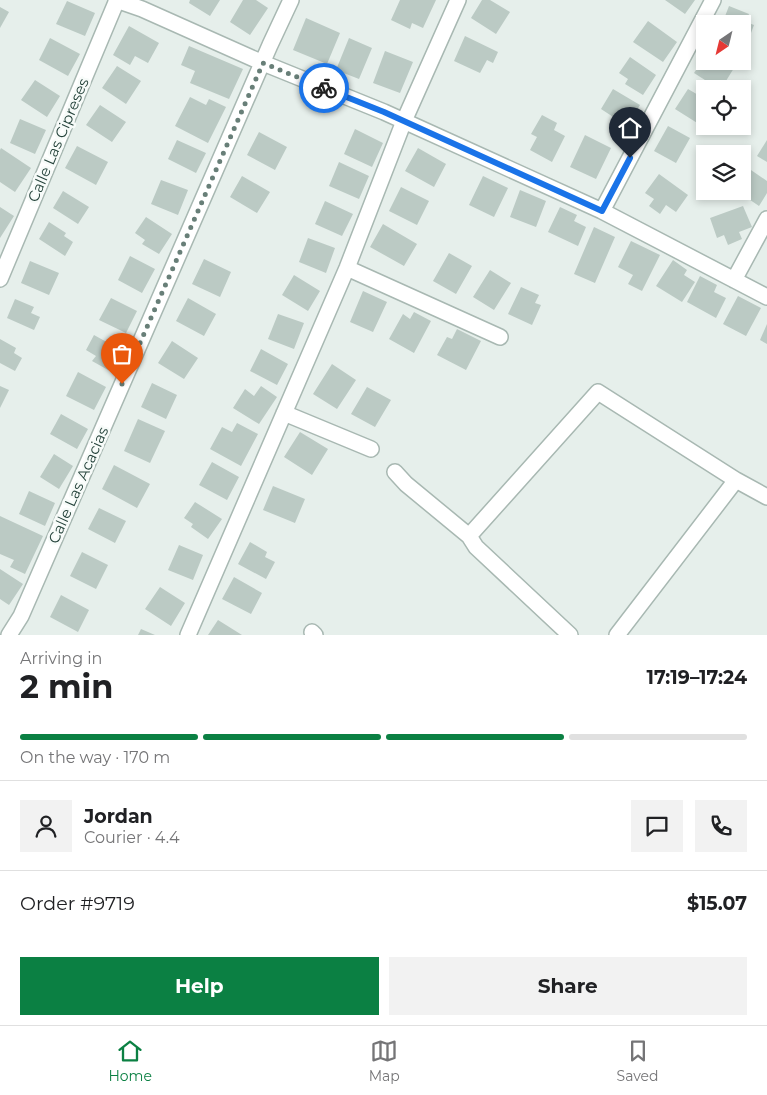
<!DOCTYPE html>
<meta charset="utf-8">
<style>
:root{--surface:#fff;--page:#f2f2f2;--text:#202124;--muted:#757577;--line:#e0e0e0;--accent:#0b8043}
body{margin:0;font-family:Montserrat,sans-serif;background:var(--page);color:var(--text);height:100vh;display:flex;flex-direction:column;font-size:19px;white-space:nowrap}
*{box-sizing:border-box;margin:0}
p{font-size:16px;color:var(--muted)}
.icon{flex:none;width:28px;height:28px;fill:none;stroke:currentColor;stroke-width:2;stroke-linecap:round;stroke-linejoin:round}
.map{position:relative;height:635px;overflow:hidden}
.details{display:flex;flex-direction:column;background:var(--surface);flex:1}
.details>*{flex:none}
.needle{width:32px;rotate:215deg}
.tools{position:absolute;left:696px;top:15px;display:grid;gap:10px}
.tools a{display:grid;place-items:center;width:55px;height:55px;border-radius:0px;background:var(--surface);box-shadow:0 2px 8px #0003;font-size:25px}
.pin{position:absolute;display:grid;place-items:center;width:42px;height:42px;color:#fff;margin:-51px -21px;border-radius:50% 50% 50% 0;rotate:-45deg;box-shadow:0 0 5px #0007}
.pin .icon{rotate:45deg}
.courier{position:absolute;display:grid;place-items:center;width:50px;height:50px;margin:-25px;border:4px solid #1a73e8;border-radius:50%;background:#fff;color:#222;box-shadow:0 1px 6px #0007}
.head em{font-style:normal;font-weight:700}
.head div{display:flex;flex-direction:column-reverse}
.head{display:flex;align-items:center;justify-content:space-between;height:85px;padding:0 20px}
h1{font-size:32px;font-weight:700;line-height:38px}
.bar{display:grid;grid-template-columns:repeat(4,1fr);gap:8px 5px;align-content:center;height:60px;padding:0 20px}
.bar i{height:6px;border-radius:4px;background:var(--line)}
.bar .active{background:var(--accent)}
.bar p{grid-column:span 4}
.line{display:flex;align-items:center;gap:12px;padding:0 20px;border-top:1px solid var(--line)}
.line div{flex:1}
.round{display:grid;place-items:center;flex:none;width:52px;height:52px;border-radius:0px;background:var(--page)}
.action{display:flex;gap:10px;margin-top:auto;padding:10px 20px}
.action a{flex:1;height:58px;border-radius:0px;background:var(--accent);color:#fff;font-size:20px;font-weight:700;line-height:58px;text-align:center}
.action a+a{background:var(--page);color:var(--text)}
.menu{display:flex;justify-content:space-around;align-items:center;height:70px;border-top:1px solid var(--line);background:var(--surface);font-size:14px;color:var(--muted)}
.menu a{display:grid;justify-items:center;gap:2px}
.menu .active{color:var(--accent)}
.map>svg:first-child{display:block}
.building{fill:#bbcac4}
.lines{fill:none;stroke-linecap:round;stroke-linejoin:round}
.minor-casing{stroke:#a8b8b2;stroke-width:18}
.minor{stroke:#fff;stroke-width:15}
.done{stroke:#687f78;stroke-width:5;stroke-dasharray:0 9}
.route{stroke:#1a73e8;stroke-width:6}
.labels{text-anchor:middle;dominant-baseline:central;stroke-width:5;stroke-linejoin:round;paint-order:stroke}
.street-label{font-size:15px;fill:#24423a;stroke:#f7fbf9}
</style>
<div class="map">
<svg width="767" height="635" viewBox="0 0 767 635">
<rect width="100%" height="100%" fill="#e6efeb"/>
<path class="building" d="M190 0H220L210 16 189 3Z
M243 0H256L268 8 250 35 230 22Z
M400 0H436L423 28 412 23 410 29 391 20Z
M482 0H490L510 12 496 34 471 18Z
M665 0H695L685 14Z
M67 1 95 13 85 36 56 24Z
M729 6 749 14 746 22 754 25 748 41 742 39V24H722Z
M0 7 9 12 0 28Z
M306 18 340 33 327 64 293 50Z
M648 21 677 42 663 62 633 42Z
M129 26 159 43 148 63 135 56 130 65 113 55Z
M465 36 498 52 493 63 487 60 480 73 454 61Z
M50 38 80 54 68 76 39 60Z
M349 38 372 48 359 79 336 70Z
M189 46 243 69 229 99 190 83 195 71 181 65Z
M385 51 413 62 400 93 373 83Z
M705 56V61H724L734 68 721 89H719L694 73Z
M630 57 656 75 643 95 625 84 628 79 619 73Z
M117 66 141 81 126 104 102 88Z
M35 80 60 96 47 117 21 100Z
M613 89 640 105 627 126 601 109Z
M688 89 705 99V122L702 126 675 109Z
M190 97 206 105 209 99 226 107 208 143 175 126Z
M100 105 126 122 112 142 86 125Z
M542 115 557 123 554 130 565 136 552 162 530 150 537 137 531 134Z
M20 119 46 130 35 154 10 143Z
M668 126 690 138 676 163 654 151Z
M355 129 383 143 372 167 344 154Z
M259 132 287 147 275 170 247 155Z
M585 135 611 148 596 179 570 167Z
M177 140 206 153 196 173 168 159Z
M767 140V162L757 156Z
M77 146 108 162 96 185 65 168Z
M1 148 31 168 15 192 0 182V150Z
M418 148 446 164 434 187 405 171Z
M339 162 369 176 359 199 329 186Z
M748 168 767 181V193L759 206 737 191H742V175Z
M659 174 688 195 676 212 666 205 660 214 649 206 654 199 645 193Z
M242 176 270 192 257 213 230 197Z
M483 176 508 188 494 217 469 205Z
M161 180 188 190 178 215 151 204Z
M401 187 429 201 417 225 389 211Z
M520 190 546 201 536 227 510 217Z
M63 191 89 207 78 224 53 208Z
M325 201 353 214 342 236 315 224Z
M743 206 752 227 739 232 742 239 728 245 724 235 717 238 710 218Z
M0 207 14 216 0 238Z
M560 207 577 215 574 221 586 227 578 246 548 232Z
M146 217 172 234 159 254 142 244 145 240 135 233Z
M49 222 66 233 64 236 73 242 65 256 39 239Z
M383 224 417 244 404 266 370 247Z
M594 227 615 237 595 283 574 274Z
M308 238 335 248 326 273 299 262Z
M631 241 660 255 642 291 628 284 633 275 618 267Z
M449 253 472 266 456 294 433 281Z
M130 256 155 269 142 293 118 280Z
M204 259 231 272 220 297 192 284Z
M673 260 687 270 684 275 695 282 682 302 656 286Z
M30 261 59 273 49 295 21 283Z
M490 270 511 283 494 310 473 297Z
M294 275 320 291 308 311 282 295Z
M700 276 717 285 714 292 726 298 716 318 687 302Z
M521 287 539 295 535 303 541 305 532 325 508 314Z
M363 291 387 302 373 332 350 322Z
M738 296 761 308 746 336 723 324Z
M111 298 137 311 126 333 99 320Z
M188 298 216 314 204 336 176 321Z
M15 299 34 307 31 313 40 317 34 330 7 318Z
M414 312 431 321 414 353 389 339 403 314 410 319Z
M278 314 304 323 294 349 268 339Z
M767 324V344L760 340Z
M457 329 481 341 466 370 437 355 447 337 452 339Z
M94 335 121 350 110 371 92 361 96 356 86 350Z
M0 339 16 348 14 353 22 358 15 371 0 363Z
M172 341 198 358 184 379 158 363Z
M261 349 288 364 277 385 250 371Z
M332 364 356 380 337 409 313 394Z
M78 372 106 387 94 410 66 396Z
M152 383 177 395 166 419 141 407Z
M0 386 9 390 0 408Z
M261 386 277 397 259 424 233 408 245 389 254 396Z
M367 387 391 400 375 427 351 414Z
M61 414 88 429 77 449 50 434Z
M138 419 165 431 150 463 124 451Z
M237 423 258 434 241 466 210 449 222 427 232 432Z
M300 432 328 449 312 475 284 457Z
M54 454 73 466 59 489 40 477Z
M212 462 239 477 227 500 199 485Z
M114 465 150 484 137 508 102 489Z
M273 486 305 499 295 523 263 510Z
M29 491 55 503 45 526 19 514Z
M195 502 222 519 208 539 191 527 193 524 184 518Z
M99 508 126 521 115 543 88 529Z
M0 516 43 536 25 574 10 567 14 560 0 554Z
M250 542 267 552 265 557 275 562 266 579 238 564Z
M179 545 203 555 193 580 168 570Z
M82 552 108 565 96 589 70 576Z
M0 569 23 584 9 605 0 599Z
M234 577 262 593 251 614 222 599Z
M160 587 185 603 171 626 145 609Z
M61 595 89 610 78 632 50 617Z
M218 620 242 635H208Z
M141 629 155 635H138Z"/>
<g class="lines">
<defs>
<path id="minor" d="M116 0 142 9 263 63 384 112 602 211 767 297
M602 211 713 0
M347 268 500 337
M0 279 117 0
M734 280 767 219
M284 413 371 449
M395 472 406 484 469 536 476 547 570 635
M469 536 598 392 736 480 767 497
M312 632 315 635
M9 635 21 616 270 45 291 0
M188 635 347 268 404 121 458 0
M617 635 736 480"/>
</defs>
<use href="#minor" class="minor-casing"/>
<use href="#minor" class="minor"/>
</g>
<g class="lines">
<path class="done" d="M122 384 263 63 324 88"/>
<path class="route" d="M324 88 384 112 602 211 630 158"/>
</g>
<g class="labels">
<g class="street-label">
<text transform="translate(58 140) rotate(-67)">Calle Las Cipreses</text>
<text transform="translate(78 485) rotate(-66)">Calle Las Acacias</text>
</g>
</g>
</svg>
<div class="tools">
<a><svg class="needle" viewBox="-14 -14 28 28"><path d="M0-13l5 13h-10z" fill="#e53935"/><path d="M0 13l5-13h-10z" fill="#757577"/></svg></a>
<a><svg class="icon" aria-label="locate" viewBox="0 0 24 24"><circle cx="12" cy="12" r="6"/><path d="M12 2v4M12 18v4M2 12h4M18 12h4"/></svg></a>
<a><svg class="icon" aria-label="layers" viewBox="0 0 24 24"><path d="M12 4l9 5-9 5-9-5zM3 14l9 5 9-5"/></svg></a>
</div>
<div class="pin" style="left:122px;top:384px;background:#ea580c"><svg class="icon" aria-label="bag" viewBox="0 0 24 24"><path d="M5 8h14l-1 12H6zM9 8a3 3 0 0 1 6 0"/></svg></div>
<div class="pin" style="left:630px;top:158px;background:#1f2937"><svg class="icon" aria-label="home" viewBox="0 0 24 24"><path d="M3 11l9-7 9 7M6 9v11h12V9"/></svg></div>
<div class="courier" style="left:324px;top:88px"><svg class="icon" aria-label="bike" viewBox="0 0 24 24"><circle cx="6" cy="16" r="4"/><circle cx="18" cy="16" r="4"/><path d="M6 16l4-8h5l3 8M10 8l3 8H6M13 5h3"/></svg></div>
</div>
<section class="details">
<div class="head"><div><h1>2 min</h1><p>Arriving in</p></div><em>17:19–17:24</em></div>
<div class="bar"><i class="active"></i><i class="active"></i><i class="active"></i><i></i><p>On the way · 170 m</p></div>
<div class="line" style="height:90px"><a class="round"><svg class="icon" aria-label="person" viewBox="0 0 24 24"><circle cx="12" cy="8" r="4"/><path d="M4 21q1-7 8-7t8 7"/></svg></a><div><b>Jordan</b><p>Courier · 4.4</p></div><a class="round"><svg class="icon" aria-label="chat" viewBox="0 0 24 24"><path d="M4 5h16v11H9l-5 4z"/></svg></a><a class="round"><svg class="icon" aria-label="phone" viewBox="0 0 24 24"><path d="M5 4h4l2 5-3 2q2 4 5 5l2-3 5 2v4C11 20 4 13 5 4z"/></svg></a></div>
<div class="line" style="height:65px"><div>Order #9719</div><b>$15.07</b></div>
<div class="action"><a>Help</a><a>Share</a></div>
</section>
<nav class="menu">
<a class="active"><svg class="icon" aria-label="home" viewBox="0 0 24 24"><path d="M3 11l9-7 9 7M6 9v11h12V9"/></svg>Home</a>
<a><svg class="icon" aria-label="map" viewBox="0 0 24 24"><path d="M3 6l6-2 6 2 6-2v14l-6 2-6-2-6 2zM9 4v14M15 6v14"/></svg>Map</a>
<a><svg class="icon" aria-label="saved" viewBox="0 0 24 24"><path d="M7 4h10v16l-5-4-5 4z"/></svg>Saved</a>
</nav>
